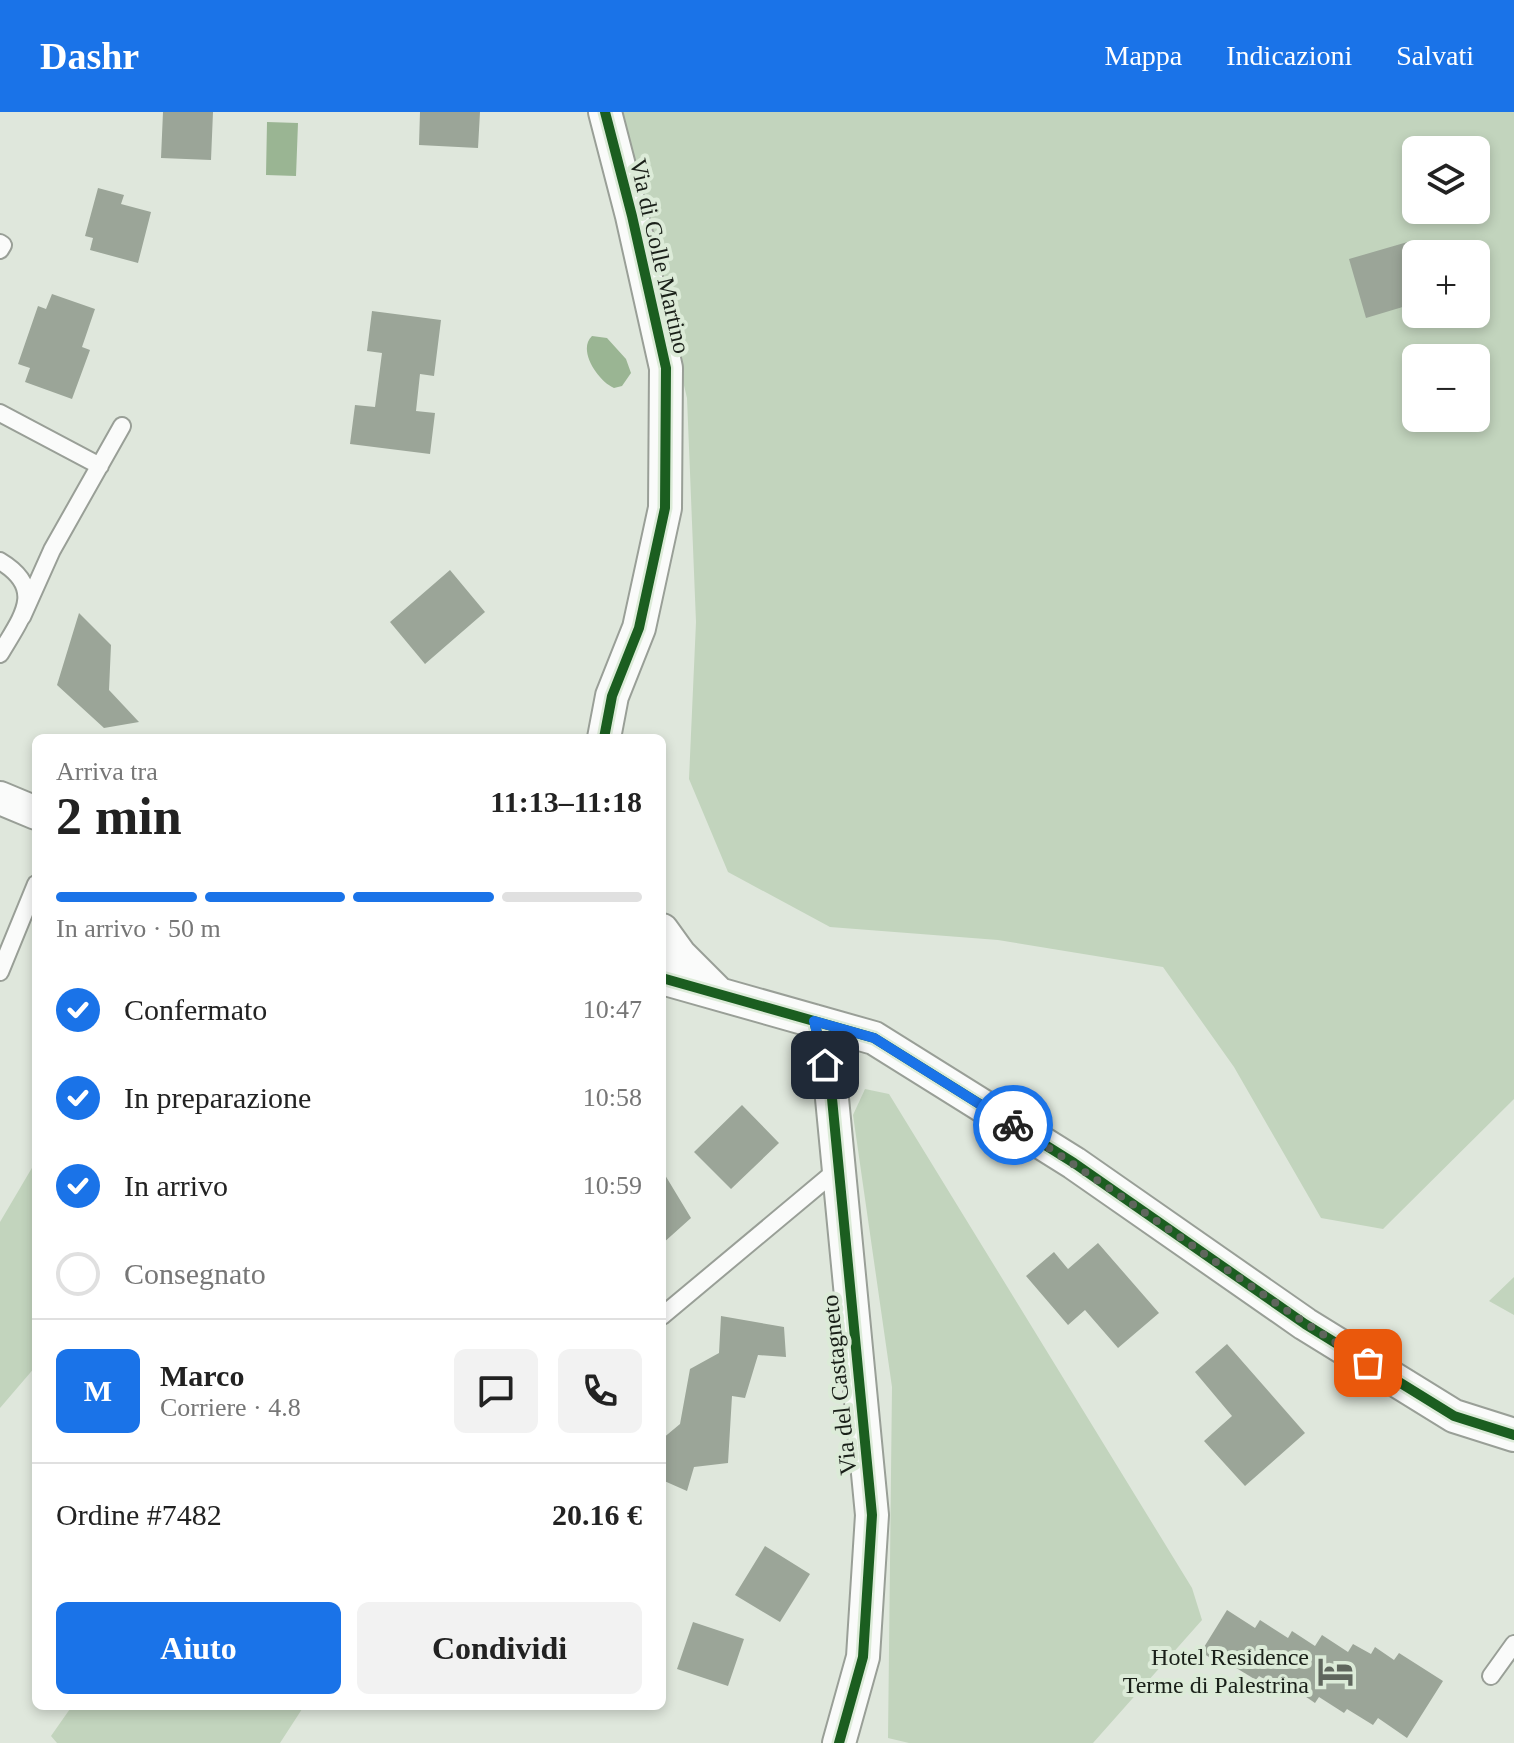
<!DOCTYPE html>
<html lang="it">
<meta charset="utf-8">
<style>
:root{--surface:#fff;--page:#f2f2f2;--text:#222;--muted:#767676;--line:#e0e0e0;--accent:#1a73e8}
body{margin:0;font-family:"Times New Roman",serif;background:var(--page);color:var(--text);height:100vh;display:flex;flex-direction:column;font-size:30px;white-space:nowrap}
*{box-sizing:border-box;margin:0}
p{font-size:26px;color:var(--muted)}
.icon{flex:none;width:44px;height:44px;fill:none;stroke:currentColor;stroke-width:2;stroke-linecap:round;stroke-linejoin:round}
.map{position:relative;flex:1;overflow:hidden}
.sheet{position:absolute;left:32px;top:622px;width:634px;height:976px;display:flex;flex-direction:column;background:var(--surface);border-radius:12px;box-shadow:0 4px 12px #0003}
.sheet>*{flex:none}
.buttons{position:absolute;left:1402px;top:24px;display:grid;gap:16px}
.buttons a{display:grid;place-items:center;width:88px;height:88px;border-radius:12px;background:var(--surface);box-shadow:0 4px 12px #0003;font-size:40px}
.pin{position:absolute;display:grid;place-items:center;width:68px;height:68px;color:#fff;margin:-34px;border-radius:16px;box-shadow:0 4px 12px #0006}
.courier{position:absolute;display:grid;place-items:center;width:80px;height:80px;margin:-40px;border:6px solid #1a73e8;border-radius:50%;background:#fff;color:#222;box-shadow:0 2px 10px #0007}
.summary em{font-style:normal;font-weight:800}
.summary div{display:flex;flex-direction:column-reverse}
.summary{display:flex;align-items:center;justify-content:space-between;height:136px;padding:0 24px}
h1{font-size:52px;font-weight:800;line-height:60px}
.bar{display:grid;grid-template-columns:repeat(4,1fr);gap:12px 8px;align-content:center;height:96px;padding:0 24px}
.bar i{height:10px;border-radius:6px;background:var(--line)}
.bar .selected{background:var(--accent)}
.bar p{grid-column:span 4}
.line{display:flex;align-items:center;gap:20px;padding:0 24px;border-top:2px solid var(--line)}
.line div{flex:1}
.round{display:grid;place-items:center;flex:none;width:84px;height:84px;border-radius:12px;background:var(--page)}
ol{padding:0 24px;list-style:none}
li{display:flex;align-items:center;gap:24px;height:88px}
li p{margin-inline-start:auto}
li .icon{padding:8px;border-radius:50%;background:var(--accent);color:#fff;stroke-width:4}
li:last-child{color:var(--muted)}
li i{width:44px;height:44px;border:4px solid var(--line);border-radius:50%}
.button{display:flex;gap:16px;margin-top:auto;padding:16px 24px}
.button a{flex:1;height:92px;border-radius:12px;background:var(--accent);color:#fff;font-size:32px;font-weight:800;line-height:92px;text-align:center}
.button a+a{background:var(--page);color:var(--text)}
header{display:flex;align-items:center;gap:48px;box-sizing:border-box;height:112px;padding:0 40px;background:var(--accent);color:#fff}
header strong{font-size:38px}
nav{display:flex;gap:44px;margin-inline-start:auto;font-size:28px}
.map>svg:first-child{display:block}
.green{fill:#c2d4bd;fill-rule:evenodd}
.water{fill:#9ab593}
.building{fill:#9ba598}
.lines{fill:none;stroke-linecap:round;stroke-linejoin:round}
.service-casing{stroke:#999f97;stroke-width:20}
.minor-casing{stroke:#999f97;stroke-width:36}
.service{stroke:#fafbfa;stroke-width:16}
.minor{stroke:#fafbfa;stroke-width:32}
.cycleway-casing{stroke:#dcebd8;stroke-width:15}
.cycleway{stroke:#1b5e20;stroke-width:10}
.done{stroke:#5f665d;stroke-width:8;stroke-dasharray:0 14.4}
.route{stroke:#1a73e8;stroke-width:10}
.labels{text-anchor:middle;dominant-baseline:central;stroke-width:8;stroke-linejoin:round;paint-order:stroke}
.street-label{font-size:24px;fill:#1a2019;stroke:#dcebd8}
.poi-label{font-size:24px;fill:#1a2019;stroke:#dcebd8;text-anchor:end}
</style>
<header>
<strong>Dashr</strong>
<nav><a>Mappa</a><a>Indicazioni</a><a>Salvati</a></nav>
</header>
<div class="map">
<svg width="1514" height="1631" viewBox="0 0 1514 1631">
<rect width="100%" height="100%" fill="#dfe7dc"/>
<path class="green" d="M619 0H1514V987L1383 1117 1321 1106 1234 955 1163 855 998 828 830 815 728 760 689 667 696 510 687 286ZM1416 38H1476V98H1416ZM1416 142H1476V202H1416ZM1416 246H1476V306H1416Z
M865 977 889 982 1192 1476 1202 1508 1093 1631H909L888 1626 892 1275 853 1003Z
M36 1049V1254L0 1296V1110Z
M1514 1165V1203L1489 1189Z
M72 1594H304L280 1631H57L51 1624Z"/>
<path class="water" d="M267 10 298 11 296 64 266 63Z
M592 224 607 226 626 247 631 261 622 274 614 276C598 269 577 238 592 224Z"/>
<path class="building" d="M163 0H213L211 48 161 46Z
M420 0H480L478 36 419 33Z
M98 76 124 83 121 92 151 100 138 151 90 138 93 126 85 124Z
M1411 129 1416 147V191L1366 206 1349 147Z
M52 182 95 197 82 235 90 238 72 287 25 270 30 256 18 252 38 194 46 197Z
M372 199 441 208 434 264 420 262 416 299 435 301 430 342 350 332 355 293 375 295 382 241 367 239Z
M450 458 485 500 425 552 390 510Z
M79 501 111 533 109 578 139 610 104 616 57 573Z
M742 993 779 1031 731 1077 694 1040Z
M665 1063 691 1106 662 1132V1066Z
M1098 1131 1159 1201 1118 1236 1085 1198 1068 1213 1026 1164 1054 1140 1068 1157Z
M721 1204 784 1215 786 1245 758 1243 745 1286 732 1284 728 1351 694 1355 687 1379 662 1368V1327L680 1312 690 1257 719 1241Z
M1227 1232 1305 1321 1245 1374 1204 1329 1232 1304 1195 1260Z
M765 1434 810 1462 780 1510 735 1483Z
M1227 1498 1255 1516 1260 1508 1288 1526 1292 1519 1315 1534 1322 1523 1348 1540 1353 1532 1371 1542 1375 1535 1394 1548 1399 1541 1443 1569 1407 1626 1378 1606 1373 1613 1347 1597 1344 1601 1319 1585 1315 1591 1290 1574 1286 1580 1259 1564 1256 1568 1228 1551 1225 1555 1201 1540Z
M693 1510 744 1527 728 1574 677 1557Z"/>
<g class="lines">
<defs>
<path id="service" d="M0 131 3 133 0 138
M0 301 100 354
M0 449C47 477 21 506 0 542
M22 505 52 438 122 314
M0 860 36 772
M662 1204 838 1057
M1491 1564 1514 1532"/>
<path id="minor" d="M604 626 612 584 639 516 665 396 666 256 632 104 605 0
M0 686 36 701
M662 818 680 843 718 881
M662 866 874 926 1074 1051 1305 1212 1454 1304 1514 1323
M814 909 831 976 872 1403 863 1545 839 1631"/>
</defs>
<use href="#service" class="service-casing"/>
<use href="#minor" class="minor-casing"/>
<use href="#service" class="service"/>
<use href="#minor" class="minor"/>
<defs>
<path id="cycleway" d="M604 626 612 584 639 516 665 396 666 256 632 104 605 0
M662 866 874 926 1074 1051 1305 1212 1454 1304 1514 1323
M814 909 831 976 872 1403 863 1545 839 1631"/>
</defs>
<use href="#cycleway" class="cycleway-casing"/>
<use href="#cycleway" class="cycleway"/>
</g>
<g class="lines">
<path class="done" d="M1013 1013C1134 1089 1247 1176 1368 1251"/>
<path class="route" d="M825 953 814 909 874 926 1013 1013"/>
</g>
<defs>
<symbol id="hotel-bare" viewBox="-9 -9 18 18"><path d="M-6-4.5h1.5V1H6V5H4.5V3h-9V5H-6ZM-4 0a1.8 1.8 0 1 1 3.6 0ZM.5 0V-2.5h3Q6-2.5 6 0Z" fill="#5f665d" stroke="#dcebd8" stroke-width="2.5" paint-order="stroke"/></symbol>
</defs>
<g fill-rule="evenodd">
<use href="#hotel-bare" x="1310" y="1534" width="51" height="51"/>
</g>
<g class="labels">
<g class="street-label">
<text transform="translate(660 144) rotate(77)">Via di Colle Martino</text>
<text transform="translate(839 1273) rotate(-96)">Via del Castagneto</text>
</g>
<g class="poi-label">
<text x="1309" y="1545">Hotel Residence<tspan x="1309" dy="28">Terme di Palestrina</tspan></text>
</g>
</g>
</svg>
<div class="buttons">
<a><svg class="icon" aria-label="layers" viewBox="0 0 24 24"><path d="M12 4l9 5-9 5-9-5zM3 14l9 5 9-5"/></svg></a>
<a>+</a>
<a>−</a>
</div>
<div class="pin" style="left:1368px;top:1251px;background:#ea580c"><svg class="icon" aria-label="bag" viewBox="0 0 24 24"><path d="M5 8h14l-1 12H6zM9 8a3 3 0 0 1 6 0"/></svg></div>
<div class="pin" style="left:825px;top:953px;background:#1f2937"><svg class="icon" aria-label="home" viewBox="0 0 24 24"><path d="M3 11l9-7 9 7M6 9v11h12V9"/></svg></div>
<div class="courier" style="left:1013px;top:1013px"><svg class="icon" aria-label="bike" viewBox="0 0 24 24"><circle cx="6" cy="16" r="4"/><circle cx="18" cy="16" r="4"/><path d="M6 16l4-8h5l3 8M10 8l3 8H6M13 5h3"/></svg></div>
<section class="sheet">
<div class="summary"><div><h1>2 min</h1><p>Arriva tra</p></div><em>11:13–11:18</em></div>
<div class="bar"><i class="selected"></i><i class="selected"></i><i class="selected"></i><i></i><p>In arrivo · 50 m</p></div>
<ol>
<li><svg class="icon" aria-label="check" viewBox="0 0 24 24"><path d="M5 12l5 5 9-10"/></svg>Confermato<p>10:47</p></li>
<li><svg class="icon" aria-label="check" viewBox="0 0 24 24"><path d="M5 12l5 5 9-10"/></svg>In preparazione<p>10:58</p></li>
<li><svg class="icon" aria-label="check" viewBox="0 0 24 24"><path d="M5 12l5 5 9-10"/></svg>In arrivo<p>10:59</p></li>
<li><i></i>Consegnato</li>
</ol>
<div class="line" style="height:144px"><b class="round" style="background:var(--accent);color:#fff">M</b><div><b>Marco</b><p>Corriere · 4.8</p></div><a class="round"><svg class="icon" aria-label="chat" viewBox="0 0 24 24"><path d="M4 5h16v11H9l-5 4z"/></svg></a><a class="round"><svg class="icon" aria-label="phone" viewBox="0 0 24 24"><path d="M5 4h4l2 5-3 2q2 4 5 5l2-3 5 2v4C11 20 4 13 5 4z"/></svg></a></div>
<div class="line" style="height:104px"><div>Ordine #7482</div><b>20.16 €</b></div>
<div class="button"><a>Aiuto</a><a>Condividi</a></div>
</section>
</div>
